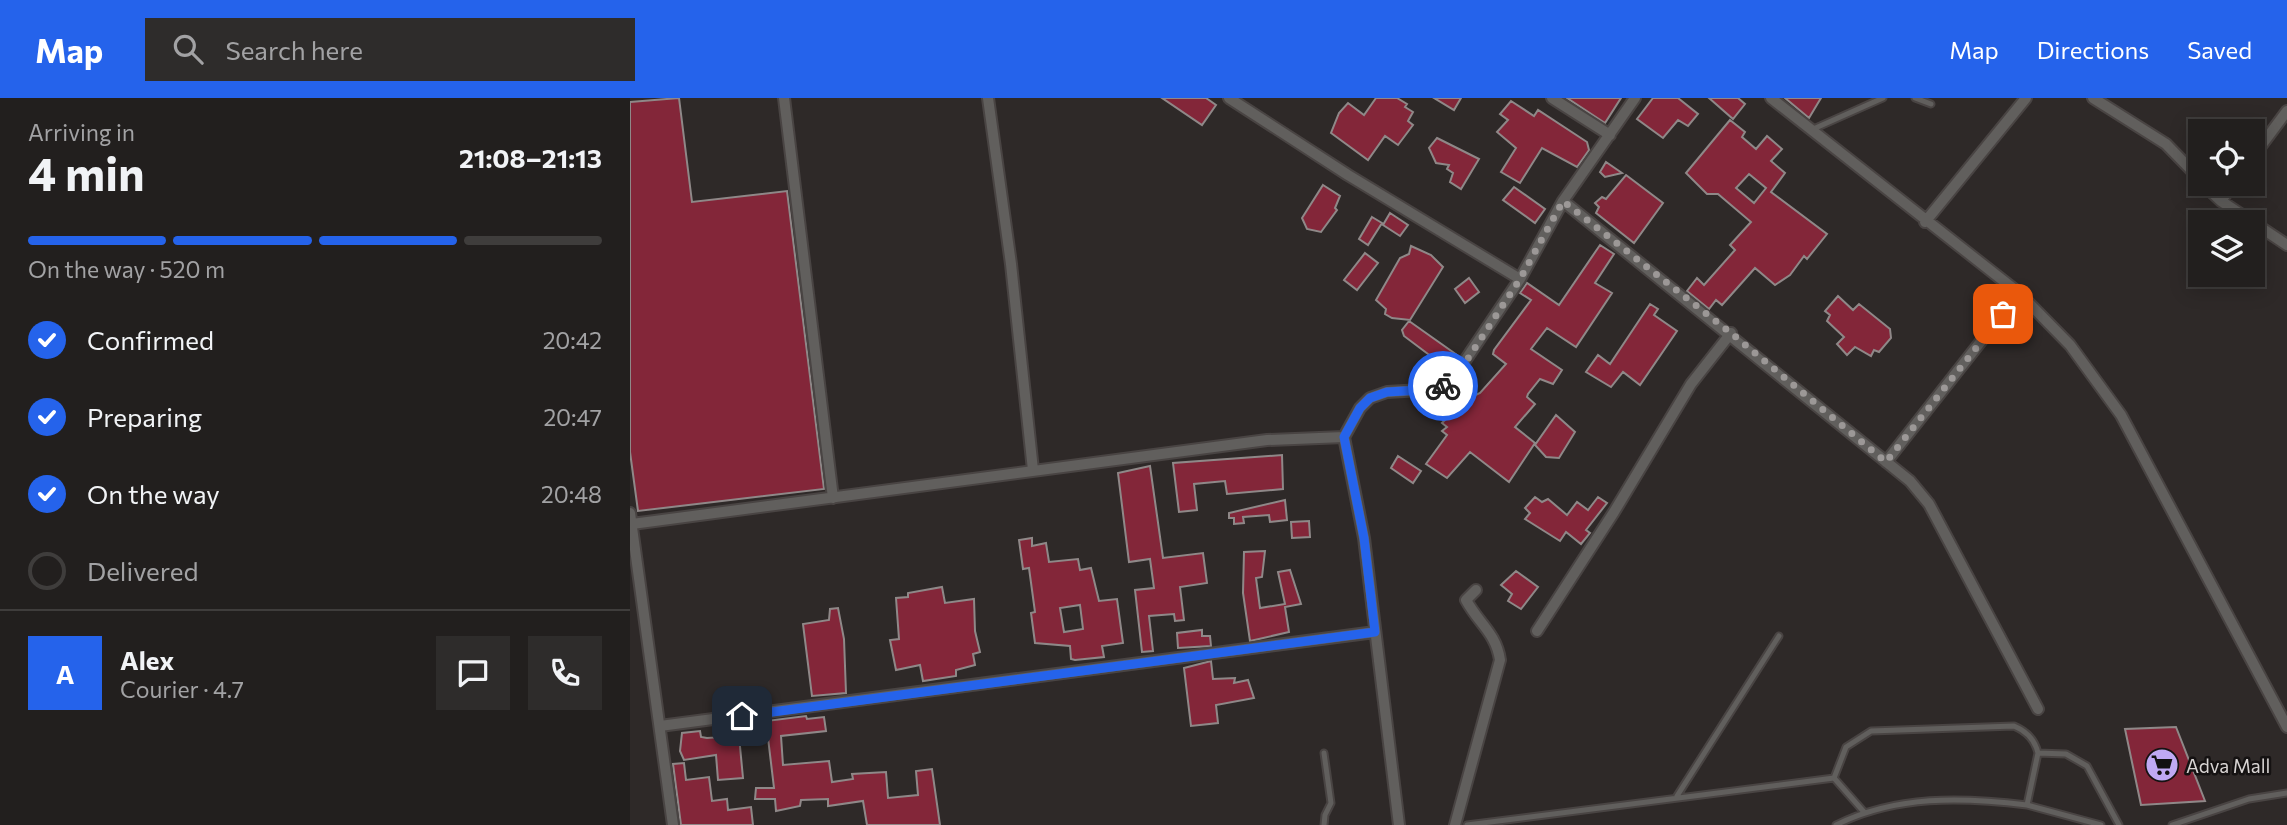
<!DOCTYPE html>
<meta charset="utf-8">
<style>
:root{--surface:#221f1e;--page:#2e2c2b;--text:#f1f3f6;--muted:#a2a2a4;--line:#3f3d3c;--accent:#2563eb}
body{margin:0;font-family:Commissioner,sans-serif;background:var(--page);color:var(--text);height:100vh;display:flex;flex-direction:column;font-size:26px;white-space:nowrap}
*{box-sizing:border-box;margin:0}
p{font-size:23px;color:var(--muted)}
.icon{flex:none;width:38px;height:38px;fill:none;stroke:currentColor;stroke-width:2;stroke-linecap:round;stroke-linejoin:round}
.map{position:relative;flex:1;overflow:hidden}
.sheet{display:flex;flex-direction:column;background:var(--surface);width:630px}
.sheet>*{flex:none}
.tools{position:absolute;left:1558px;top:21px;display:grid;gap:14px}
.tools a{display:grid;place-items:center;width:77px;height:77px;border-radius:0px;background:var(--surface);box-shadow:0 4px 18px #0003,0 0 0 2px var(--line);font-size:35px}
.pin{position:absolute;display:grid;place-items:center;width:60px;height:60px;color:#fff;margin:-30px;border-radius:14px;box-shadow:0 4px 10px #0006}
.courier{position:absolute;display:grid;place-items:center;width:70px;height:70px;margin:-35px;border:5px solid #2563eb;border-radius:50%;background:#fff;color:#222;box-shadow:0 2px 9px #0007}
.overview em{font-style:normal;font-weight:700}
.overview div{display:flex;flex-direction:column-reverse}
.overview{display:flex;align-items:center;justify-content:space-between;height:119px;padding:0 28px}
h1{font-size:46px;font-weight:700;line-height:52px}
.bar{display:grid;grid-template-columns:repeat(4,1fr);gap:10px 7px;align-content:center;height:84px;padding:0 28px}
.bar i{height:9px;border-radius:5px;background:var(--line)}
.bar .current{background:var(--accent)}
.bar p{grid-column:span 4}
.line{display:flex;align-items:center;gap:18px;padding:0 28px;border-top:2px solid var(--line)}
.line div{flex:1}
.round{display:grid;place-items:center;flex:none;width:74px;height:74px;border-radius:0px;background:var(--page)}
ol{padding:0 28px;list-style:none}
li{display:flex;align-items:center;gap:21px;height:77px}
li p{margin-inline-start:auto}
li .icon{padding:7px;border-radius:50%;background:var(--accent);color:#fff;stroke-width:4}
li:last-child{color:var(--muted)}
li i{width:38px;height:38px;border:4px solid var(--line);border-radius:50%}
header{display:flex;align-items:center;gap:42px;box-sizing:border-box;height:98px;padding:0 35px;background:var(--accent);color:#fff}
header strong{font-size:33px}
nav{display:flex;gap:38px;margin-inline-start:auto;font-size:24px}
.search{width:490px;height:63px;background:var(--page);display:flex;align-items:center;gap:18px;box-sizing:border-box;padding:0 24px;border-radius:0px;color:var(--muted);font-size:26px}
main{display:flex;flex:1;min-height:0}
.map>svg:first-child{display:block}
.building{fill:#832639;stroke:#8f8888;stroke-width:2;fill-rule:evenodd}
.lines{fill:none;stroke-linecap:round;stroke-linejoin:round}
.service-casing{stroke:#494443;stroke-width:9}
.minor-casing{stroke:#494443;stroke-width:14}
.service{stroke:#615f5d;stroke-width:5}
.minor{stroke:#615f5d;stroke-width:10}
.done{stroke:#9c9897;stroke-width:7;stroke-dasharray:0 12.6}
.route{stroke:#2563eb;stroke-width:9}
.labels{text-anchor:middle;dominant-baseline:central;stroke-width:5;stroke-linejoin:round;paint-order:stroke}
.poi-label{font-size:19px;fill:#d8d4d3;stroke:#151212;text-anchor:start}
</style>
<header>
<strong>Map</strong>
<div class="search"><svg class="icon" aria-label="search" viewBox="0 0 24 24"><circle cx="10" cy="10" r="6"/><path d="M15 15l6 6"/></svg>Search here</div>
<nav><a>Map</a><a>Directions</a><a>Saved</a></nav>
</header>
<main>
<section class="sheet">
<div class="overview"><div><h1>4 min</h1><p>Arriving in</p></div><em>21:08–21:13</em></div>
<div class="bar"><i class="current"></i><i class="current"></i><i class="current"></i><i></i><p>On the way · 520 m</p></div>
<ol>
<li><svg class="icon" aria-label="check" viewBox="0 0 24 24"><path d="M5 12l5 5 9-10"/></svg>Confirmed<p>20:42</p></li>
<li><svg class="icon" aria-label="check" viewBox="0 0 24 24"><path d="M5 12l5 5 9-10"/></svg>Preparing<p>20:47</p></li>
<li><svg class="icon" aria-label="check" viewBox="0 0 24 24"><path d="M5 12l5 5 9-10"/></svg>On the way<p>20:48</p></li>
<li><i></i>Delivered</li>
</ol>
<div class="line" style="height:126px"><b class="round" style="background:var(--accent);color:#fff">A</b><div><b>Alex</b><p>Courier · 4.7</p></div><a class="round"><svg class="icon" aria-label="chat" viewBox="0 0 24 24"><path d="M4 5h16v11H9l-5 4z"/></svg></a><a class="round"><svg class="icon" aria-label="phone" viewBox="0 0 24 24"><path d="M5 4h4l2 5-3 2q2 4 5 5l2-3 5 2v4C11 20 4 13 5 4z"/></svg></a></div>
</section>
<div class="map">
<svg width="1657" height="727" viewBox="0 0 1657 727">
<rect width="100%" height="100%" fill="#2e2928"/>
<path class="building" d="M49 0 62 104 157 93 194 391 8 413 0 354V4Z
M532 0H576L586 7 572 27Z
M746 0H767L777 6 775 9 783 14 778 23 783 27 768 47 755 38 738 62 701 35 709 15 718 5 734 17Z
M804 0H831L824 12Z
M937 0H991L975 25Z
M1023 0H1048L1068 16 1058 28 1048 22 1033 40 1007 21Z
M1079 0H1108L1115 6 1103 21Z
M1155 0H1191L1179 20Z
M881 3 904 18 908 12 957 44 959 52 947 69 912 50 890 85 871 74 886 50 867 34 878 22 870 16Z
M1100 22 1115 34 1112 39 1126 51 1137 38 1152 51 1141 63 1155 75 1141 94 1197 136 1177 161 1174 158 1160 177 1145 187 1125 170 1092 207 1086 202 1079 211 1057 193 1067 180 1074 187 1105 152 1100 147 1121 124 1088 96H1077L1056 75ZM1119 76 1136 90 1124 105 1106 90Z
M807 40 849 61 831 91 820 84 823 75 817 71 819 67 806 65 799 50Z
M976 64 992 75 975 79 970 74Z
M996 77 1033 105 1004 145 966 115 969 109 965 105 972 99 976 101Z
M693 87 710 98 705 110 707 112 691 134 677 131 672 120Z
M884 89 915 111 905 125 873 102Z
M760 115 778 127 770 138 753 127Z
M742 119 752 125 738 147 729 141Z
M970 147 984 156 965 185 982 195 946 249 917 230 901 251 932 272 923 286 910 281 898 296 897 299 905 306 885 329 905 345 879 384 840 354 817 380 796 366 817 337 812 333 817 329 812 325 835 302 850 295 876 266 863 256 864 252 901 202 890 195 897 185 929 207Z
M781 148 801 157 813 169 780 222 762 220 755 216 756 211 746 202 770 160 779 156Z
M735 155 748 165 727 192 714 182Z
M839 180 849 194 835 205 825 191Z
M1208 198 1223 212 1229 206 1260 231 1261 240 1249 254 1244 252 1241 258 1225 249 1217 257 1207 246 1214 239 1197 223 1200 217 1195 213Z
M1020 206 1028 211 1024 217 1047 233 1010 287 993 274 981 289 956 274 968 257 980 266Z
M779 223 827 257 818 271 774 238 772 232Z
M926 317 945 334 929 360 916 359 905 347Z
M652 357 653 391 597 396 595 383 564 386 567 412 549 414 543 365Z
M768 358 791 373 783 385 761 370Z
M520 368 533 460 573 455 577 485 550 489 554 522 545 523 544 516 519 518 523 553 512 554 505 492 524 490 520 461 499 464 488 375Z
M905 399 912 404 918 401 937 417 947 404 958 412 968 399 977 405 956 432 960 435 951 446 936 434 930 443 895 421 900 415 895 410Z
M655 402 657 422 640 424 639 417 613 419 614 425 604 426V420H599V415Z
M679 423 680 439 662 440 661 424Z
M402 440V448L416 445 419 464 448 461 450 472 461 470 469 503 487 501 493 545 472 548 474 559 445 562 441 561 440 548 405 545 401 515 405 514 399 470 393 471 389 442ZM450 507 453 531 434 534 430 510Z
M635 453 632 479 626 480 630 510 655 506 648 474 660 472 671 506 655 509 659 534 620 543 613 495 614 454Z
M886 473 908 489 891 511 878 503 882 496 871 487Z
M312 489 315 505 344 501 345 533 350 554 343 556 345 567 326 572V578L293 583 290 567 266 572 260 542 269 541 266 500 278 499V495Z
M208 510 214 541 216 595 182 598 173 526 199 522 200 511Z
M572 532V538H580L581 548 548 550 547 535Z
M581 563 583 581 605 580 604 585 618 582 624 600 586 607 588 625 561 628 554 570Z
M176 618 177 621 194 619 196 633 151 638 153 667 199 663 202 684 223 681 222 676 256 674 258 700 288 697 286 673 302 671 310 727H237L233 703 198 708V701L171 702 170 708 146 713 145 701H125L126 690H144L136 623Z
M1546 629 1575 703 1511 707 1495 631Z
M70 633 71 639 77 640 109 638 113 680 88 682 86 657 54 662 50 653 52 635Z
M54 665 56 682 79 679 82 703 97 701 98 712 121 709 123 727H51L43 666Z"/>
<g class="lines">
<defs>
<path id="service" d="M1285 0 1301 6
M1181 32 1253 0
M694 655 701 705 695 717 694 727
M1408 655 1436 656 1457 668 1489 727
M1204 680 1234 714
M1047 698 1149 538
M837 727 1204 680 1216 649 1241 633 1384 628C1396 633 1405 642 1408 655L1397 707 1471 727
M1206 727C1266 697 1332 699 1397 707
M1542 727 1619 701 1657 695"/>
<path id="minor" d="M154 0 203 400
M358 0 381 166 403 372
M599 0 718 77 890 181
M922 0 980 37
M1141 0 1389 195 1440 247 1491 317 1657 629
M1463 0 1536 46 1570 81
M1622 60 1657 13
M1573 86 1591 103 1657 147
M933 103 1280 383 1299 406 1408 611
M1591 103 1603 86
M1295 124 1396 0
M1256 364 1389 195
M0 415 43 727
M2 426 637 342 714 339
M907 533 984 414 1061 286 1101 235
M30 628 745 534
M769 727 734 440 714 339 730 310 740 300 757 294 809 291 822 282 890 181 933 103 1005 0
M825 727 870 562C866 535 849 526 836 502L846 492"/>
</defs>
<use href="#service" class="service-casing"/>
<use href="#minor" class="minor-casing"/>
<use href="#service" class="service"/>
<use href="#minor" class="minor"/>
</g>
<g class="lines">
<path class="done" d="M813 288 835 265 890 181 933 103 1101 235 1256 364 1373 216"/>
<path class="route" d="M112 618 745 534 734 440 714 339 730 310 740 300 757 294 808 291 813 288"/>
</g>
<defs>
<symbol id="supermarket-disc" viewBox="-11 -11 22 22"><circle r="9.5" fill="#bfa9f4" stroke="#151212"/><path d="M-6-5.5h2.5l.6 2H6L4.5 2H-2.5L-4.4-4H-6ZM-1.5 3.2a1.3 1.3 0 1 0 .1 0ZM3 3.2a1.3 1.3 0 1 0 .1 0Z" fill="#111"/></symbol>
</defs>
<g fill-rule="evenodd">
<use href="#supermarket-disc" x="1513" y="648" width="38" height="38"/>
</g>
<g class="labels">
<g class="poi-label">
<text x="1556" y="667">Adva Mall</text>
</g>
</g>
</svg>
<div class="tools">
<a><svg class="icon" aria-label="locate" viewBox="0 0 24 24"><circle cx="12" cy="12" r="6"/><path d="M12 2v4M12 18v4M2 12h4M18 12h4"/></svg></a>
<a><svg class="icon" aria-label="layers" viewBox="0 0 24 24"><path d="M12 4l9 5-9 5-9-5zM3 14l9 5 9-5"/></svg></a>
</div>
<div class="pin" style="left:1373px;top:216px;background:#ea580c"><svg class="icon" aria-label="bag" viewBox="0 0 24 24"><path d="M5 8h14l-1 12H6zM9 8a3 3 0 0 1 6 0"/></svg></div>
<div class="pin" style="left:112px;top:618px;background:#1f2937"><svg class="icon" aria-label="home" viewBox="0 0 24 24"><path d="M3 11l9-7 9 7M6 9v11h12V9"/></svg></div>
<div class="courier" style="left:813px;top:288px"><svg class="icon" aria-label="bike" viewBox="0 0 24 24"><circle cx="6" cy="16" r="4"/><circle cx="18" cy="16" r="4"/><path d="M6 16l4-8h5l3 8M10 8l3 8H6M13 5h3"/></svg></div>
</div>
</main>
